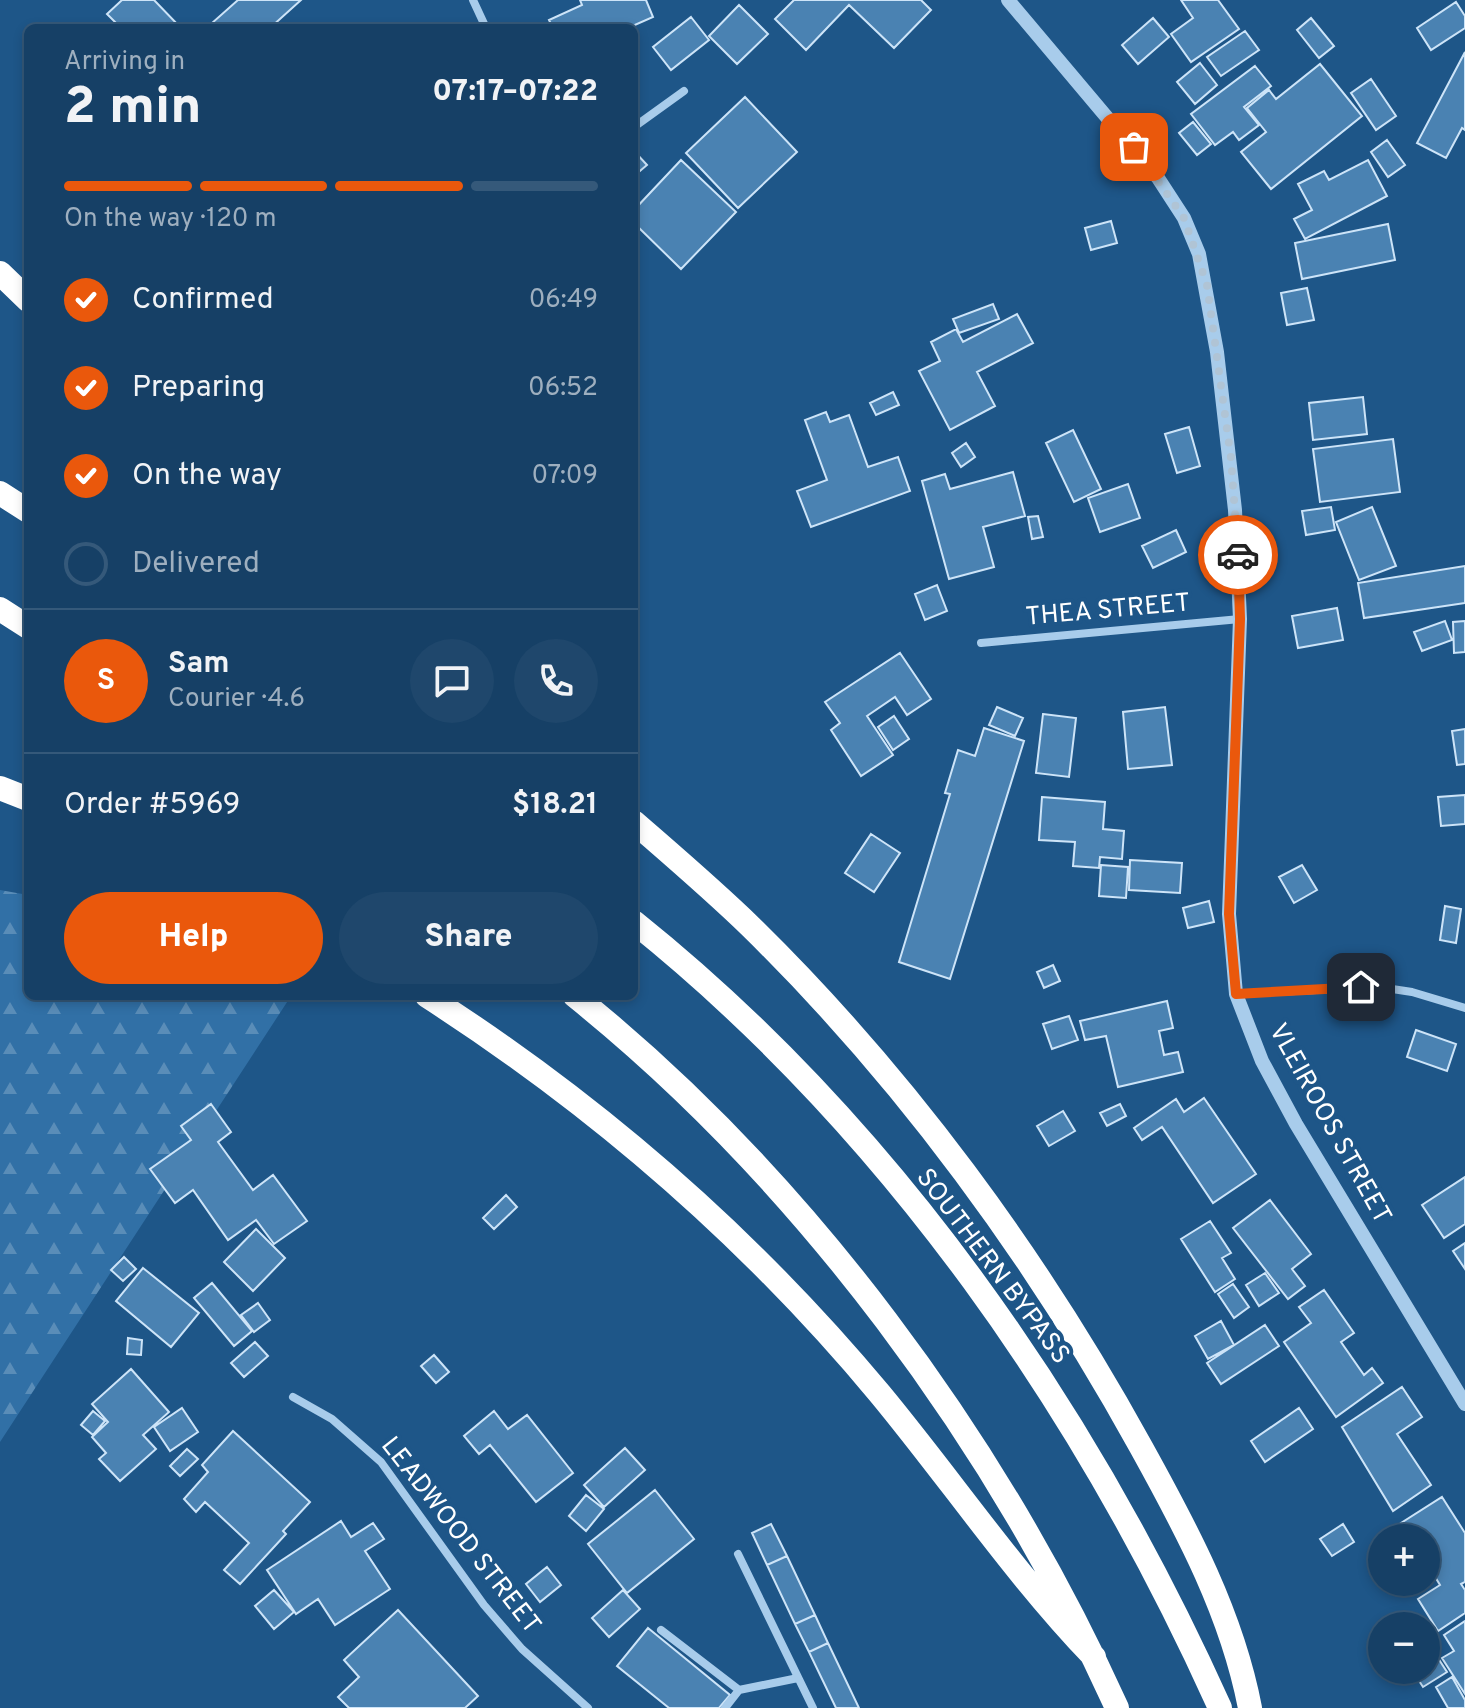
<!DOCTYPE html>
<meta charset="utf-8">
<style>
:root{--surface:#164066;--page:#1f476c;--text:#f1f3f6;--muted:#9eafbf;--line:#35597a;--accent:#ea580c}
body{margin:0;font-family:Overpass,sans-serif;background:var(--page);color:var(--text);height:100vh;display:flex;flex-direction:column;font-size:30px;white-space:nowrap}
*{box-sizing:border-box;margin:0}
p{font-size:26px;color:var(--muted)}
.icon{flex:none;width:44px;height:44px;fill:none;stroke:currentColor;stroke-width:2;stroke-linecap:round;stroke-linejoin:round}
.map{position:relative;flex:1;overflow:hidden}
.panel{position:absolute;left:24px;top:24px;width:614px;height:976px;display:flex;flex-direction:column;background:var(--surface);border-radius:12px;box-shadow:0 4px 12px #0003,0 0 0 2px var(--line)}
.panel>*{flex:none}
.tools{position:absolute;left:1368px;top:1524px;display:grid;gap:16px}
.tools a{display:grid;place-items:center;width:72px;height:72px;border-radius:50%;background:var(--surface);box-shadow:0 4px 12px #0003,0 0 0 2px var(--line);font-size:40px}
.pin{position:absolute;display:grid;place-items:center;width:68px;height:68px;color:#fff;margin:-34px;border-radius:16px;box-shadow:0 4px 12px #0006}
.courier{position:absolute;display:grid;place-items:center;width:80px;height:80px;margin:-40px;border:6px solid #ea580c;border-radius:50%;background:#fff;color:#222;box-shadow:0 2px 10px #0007}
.head em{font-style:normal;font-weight:800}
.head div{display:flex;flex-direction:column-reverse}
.head{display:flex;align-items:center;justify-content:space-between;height:136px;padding:0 40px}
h1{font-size:52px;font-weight:800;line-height:60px}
.bar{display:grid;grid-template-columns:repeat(4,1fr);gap:12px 8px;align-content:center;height:96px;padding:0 40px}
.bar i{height:10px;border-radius:6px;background:var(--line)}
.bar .current{background:var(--accent)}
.bar p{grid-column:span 4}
.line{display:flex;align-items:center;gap:20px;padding:0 40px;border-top:2px solid var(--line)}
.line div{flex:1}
.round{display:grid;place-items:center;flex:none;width:84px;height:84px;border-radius:42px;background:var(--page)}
ol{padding:0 40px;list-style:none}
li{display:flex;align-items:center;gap:24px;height:88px}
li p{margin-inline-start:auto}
li .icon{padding:8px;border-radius:50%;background:var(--accent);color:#fff;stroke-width:4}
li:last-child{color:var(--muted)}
li i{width:44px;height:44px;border:4px solid var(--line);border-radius:50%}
.cta{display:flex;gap:16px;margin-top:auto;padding:16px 40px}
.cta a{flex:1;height:92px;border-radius:48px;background:var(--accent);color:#fff;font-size:32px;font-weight:800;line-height:92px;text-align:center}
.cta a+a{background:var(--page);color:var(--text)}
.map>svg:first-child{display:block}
.forest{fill:url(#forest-firs)}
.building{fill:#4a82b2;stroke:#cde4f8;stroke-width:2}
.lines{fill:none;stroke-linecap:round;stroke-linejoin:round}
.minor{stroke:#a8cceb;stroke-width:8}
.tertiary{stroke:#a8cceb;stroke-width:14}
.motorway{stroke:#fff;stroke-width:24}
.done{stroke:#b0c4d5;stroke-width:8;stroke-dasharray:0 14.4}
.route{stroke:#ea580c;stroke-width:10}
.labels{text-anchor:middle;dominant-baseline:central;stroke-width:8;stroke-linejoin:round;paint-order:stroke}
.street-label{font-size:26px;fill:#fff;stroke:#1e5688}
</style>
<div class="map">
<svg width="1465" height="1708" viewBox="0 0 1465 1708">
<defs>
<pattern id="forest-firs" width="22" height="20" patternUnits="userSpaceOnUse" patternTransform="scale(2)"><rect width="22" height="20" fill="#3170a6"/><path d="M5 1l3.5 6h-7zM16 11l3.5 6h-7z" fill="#5a8db8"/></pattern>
</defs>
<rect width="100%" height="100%" fill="#1e5688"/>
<path class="forest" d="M0 890 28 895V996H291L0 1442Z"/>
<path class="building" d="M122 0H154L181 28H121L107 14Z
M238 0H301L270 28H216L212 23Z
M580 0H646L653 17 628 28H553L549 20 582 5Z
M794 0H921L931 10 894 48 849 5 806 50 775 19Z
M1181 0H1218L1239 29 1191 62 1171 34 1193 18Z
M1456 2 1465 16V28L1431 50 1417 28Z
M739 5 768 34 737 64 709 36Z
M691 17 709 40 671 70 653 47Z
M1153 18 1169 37 1138 64 1122 45Z
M1311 18 1334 46 1319 58 1297 30Z
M1245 31 1259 50 1221 76 1207 57Z
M1465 52V130L1462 128 1446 158 1417 143Z
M1200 63 1217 85 1195 104 1177 82Z
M1320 64 1362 116 1271 189 1241 152 1266 132 1247 108 1269 90 1276 99Z
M1255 66 1271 86 1244 107 1259 125 1239 140 1233 132 1215 145 1191 114Z
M1371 79 1396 116 1376 130 1351 93Z
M745 97 797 152 738 208 686 153Z
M1193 122 1211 144 1197 155 1179 133Z
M1387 140 1405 165 1388 177 1371 152Z
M634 151 647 165 634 176Z
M681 160 736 212 681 269 634 223V210Z
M1368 160 1387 196 1305 239 1294 219 1312 210 1298 184 1324 171 1329 180Z
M1111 221 1117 243 1091 250 1085 228Z
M1388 224 1395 260 1302 279 1295 243Z
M1307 288 1314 320 1287 325 1281 293Z
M993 304 999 319 959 333 953 319Z
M1017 314 1033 343 977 372 995 406 950 430 919 371 940 361 931 342 956 329 963 342Z
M893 392 899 405 876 415 870 403Z
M1363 397 1367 434 1313 440 1309 403Z
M826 412 830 422 849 415 868 467 898 457 910 491 811 527 797 491 827 480 805 420Z
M1189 427 1200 466 1177 473 1165 434Z
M1073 430 1101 489 1074 502 1046 443Z
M1393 439 1400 492 1320 502 1313 449Z
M966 443 975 457 961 467 952 453Z
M1013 472 1025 516 983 527 994 567 949 579 922 481 945 474 950 489Z
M1128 484 1140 518 1100 532 1088 498Z
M1331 507 1335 530 1306 535 1302 511Z
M1372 507 1396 566 1359 580 1336 522Z
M1038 516 1043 537 1032 539 1028 517Z
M1176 530 1186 552 1153 568 1142 546Z
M1465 566V603L1364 618 1358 583Z
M937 585 947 611 925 620 915 594Z
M1337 608 1343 640 1298 648 1292 616Z
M1445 621 1452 640 1422 651 1414 632Z
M1465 621V652L1454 653 1453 622Z
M900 653 931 699 907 715 895 697 867 716 893 755 861 776 831 730 840 723 825 702Z
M997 707 1023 718 1015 736 989 725Z
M1165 707 1172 765 1128 769 1123 712Z
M1043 714 1076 718 1069 777 1036 773Z
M894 716 909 739 893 750 878 727Z
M984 728 1024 741 950 979 899 962 950 794 945 793 958 750 975 756Z
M1465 729V764L1457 765 1452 731Z
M1465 795V824L1441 826 1438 797Z
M1042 797 1105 802 1103 829 1124 831 1122 859 1100 857 1099 868 1073 866 1075 842 1039 840Z
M871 834 900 853 874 892 845 873Z
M1130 860 1182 863 1180 893 1129 890Z
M1101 865 1128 867 1126 898 1099 896Z
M1302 865 1317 890 1294 903 1279 877Z
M1209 901 1214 922 1188 928 1183 908Z
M1445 906 1461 909 1456 943 1440 940Z
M1053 965 1060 981 1044 988 1037 972Z
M1167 1001 1173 1028 1159 1031 1164 1055 1178 1052 1183 1072 1118 1087 1106 1036 1085 1040 1080 1021Z
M1069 1016 1078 1040 1052 1049 1043 1024Z
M1416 1030 1456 1044 1447 1071 1407 1057Z
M1204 1098 1256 1174 1213 1203 1162 1127 1142 1140 1134 1128 1176 1099 1184 1112Z
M211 1104 231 1132 218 1142 253 1190 273 1175 307 1221 274 1244 256 1220 228 1240 193 1190 175 1203 150 1169 191 1140 181 1126Z
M1120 1104 1126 1116 1107 1126 1100 1113Z
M1063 1111 1075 1131 1049 1146 1037 1126Z
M1465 1177V1224L1444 1238 1422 1205Z
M506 1195 517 1207 494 1229 483 1218Z
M1270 1200 1311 1254 1292 1269 1305 1286 1288 1299 1233 1228Z
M1210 1221 1231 1253 1222 1258 1235 1279 1215 1292 1181 1239Z
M256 1229 285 1258 253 1291 224 1262Z
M1465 1243V1269L1453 1251Z
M124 1257 136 1269 123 1281 111 1270Z
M143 1268 199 1313 171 1347 116 1301Z
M1265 1273 1279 1293 1259 1306 1246 1285Z
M212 1283 252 1331 234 1346 194 1298Z
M1233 1284 1249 1307 1234 1318 1218 1294Z
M1324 1290 1354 1333 1341 1342 1364 1375 1372 1368 1383 1383 1336 1417 1284 1342 1311 1323 1299 1307Z
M258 1303 270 1320 254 1332 241 1315Z
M1221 1321 1234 1345 1208 1359 1195 1336Z
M1265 1325 1279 1346 1221 1384 1207 1363Z
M128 1338 142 1340 141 1355 127 1354Z
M255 1342 268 1356 244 1377 231 1363Z
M434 1355 449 1372 436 1383 421 1366Z
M131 1369 169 1412 143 1435 156 1449 120 1481 99 1459 106 1453 92 1437 108 1422 92 1404Z
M1402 1387 1422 1417 1397 1434 1431 1485 1393 1511 1342 1427Z
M182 1408 198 1432 170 1451 154 1427Z
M1299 1408 1313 1429 1265 1462 1251 1441Z
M93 1411 105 1421 93 1435 81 1425Z
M494 1411 508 1429 527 1415 573 1473 536 1502 490 1445 479 1454 464 1436Z
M233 1431 310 1502 283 1531 286 1534 240 1584 224 1570 249 1543 205 1502 196 1512 184 1499 208 1472 202 1465Z
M625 1448 645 1470 604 1507 584 1485Z
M187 1449 198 1459 180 1476 170 1466Z
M655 1490 694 1539 627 1593 588 1544Z
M586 1495 604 1509 586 1531 569 1516Z
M1442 1497 1465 1533V1582L1461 1584 1465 1590V1613L1438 1631 1418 1599 1440 1585 1426 1562V1538H1411L1401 1523Z
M341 1521 351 1537 373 1523 384 1539 365 1551 390 1589 335 1625 318 1599 296 1614 267 1570Z
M771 1524 787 1556 767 1565 752 1533Z
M1343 1524 1354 1542 1332 1556 1320 1539Z
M787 1556 815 1615 795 1624 767 1565Z
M547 1567 561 1585 540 1602 526 1584Z
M274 1590 294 1612 274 1629 255 1606Z
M623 1590 640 1609 609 1637 592 1618Z
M398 1610 478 1696 465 1708H349L338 1697 359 1677 344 1660Z
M815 1615 828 1643 809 1652 795 1624Z
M1465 1621V1694L1442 1658 1454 1651 1444 1635Z
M648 1628 730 1695 719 1708H669L617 1666Z
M828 1643 859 1708H836L809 1652Z
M1436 1655 1447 1672 1423 1687 1412 1670H1426V1661Z
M1452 1677 1465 1700V1708H1448L1436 1687Z"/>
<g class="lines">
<path class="minor" d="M473 0 486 28
M634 127 684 91
M981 643 1240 619
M1236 994 1379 987 1412 992 1465 1008
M293 1397 332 1419 381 1462 484 1605 522 1649 588 1708
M738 1554 813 1708
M661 1630 739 1690 798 1678
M725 1708 739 1690"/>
<path class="tertiary" d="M1008 0 1158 178 1184 218 1199 254 1217 352 1235 510 1240 619 1229 914 1236 994 1262 1061 1296 1124 1465 1404"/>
<path class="motorway" d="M0 273 28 300
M0 493 28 511
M0 609 28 627
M0 788 28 799
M634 822C673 856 713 890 751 927 905 1078 1037 1258 1141 1447 1187 1530 1232 1614 1250 1708
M634 922C891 1128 1086 1410 1220 1708
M427 996C598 1106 750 1238 880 1394 952 1481 1016 1576 1094 1657
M575 996C804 1180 996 1441 1117 1708"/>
</g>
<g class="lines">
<path class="done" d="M1134 147 1184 218 1207 285 1231 458 1238 555"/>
<path class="route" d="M1238 555 1240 619 1229 914 1236 994 1361 987"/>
</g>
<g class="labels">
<g class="street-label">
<text transform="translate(1108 611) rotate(-5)">THEA STREET</text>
<text transform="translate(1329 1124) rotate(61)">VLEIROOS STREET</text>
<text transform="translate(992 1267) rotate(53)">SOUTHERN BYPASS</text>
<text transform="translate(460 1536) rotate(52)">LEADWOOD STREET</text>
</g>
</g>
</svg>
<div class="tools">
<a>+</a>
<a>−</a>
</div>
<div class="pin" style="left:1134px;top:147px;background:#ea580c"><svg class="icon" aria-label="bag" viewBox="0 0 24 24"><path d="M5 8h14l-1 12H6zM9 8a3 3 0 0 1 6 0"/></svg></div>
<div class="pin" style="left:1361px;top:987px;background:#1f2937"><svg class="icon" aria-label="home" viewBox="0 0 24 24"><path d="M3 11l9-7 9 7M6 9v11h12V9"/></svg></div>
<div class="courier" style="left:1238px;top:555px"><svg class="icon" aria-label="car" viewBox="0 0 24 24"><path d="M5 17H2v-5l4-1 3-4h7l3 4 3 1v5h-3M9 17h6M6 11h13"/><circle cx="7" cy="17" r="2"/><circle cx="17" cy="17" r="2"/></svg></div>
<section class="panel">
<div class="head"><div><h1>2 min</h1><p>Arriving in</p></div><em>07:17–07:22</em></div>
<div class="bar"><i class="current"></i><i class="current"></i><i class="current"></i><i></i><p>On the way · 120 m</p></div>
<ol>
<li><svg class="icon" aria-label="check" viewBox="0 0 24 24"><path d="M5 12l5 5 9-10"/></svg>Confirmed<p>06:49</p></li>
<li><svg class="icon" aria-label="check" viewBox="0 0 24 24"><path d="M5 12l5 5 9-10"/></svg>Preparing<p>06:52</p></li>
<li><svg class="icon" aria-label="check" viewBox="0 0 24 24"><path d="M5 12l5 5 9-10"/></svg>On the way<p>07:09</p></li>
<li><i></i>Delivered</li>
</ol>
<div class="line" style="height:144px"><b class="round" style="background:var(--accent);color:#fff">S</b><div><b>Sam</b><p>Courier · 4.6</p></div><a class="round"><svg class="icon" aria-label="chat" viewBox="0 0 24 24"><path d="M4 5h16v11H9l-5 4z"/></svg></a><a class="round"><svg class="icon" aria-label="phone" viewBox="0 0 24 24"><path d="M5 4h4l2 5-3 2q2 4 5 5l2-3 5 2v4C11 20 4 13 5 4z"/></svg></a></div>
<div class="line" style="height:104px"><div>Order #5969</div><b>$18.21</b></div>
<div class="cta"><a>Help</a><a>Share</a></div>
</section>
</div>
